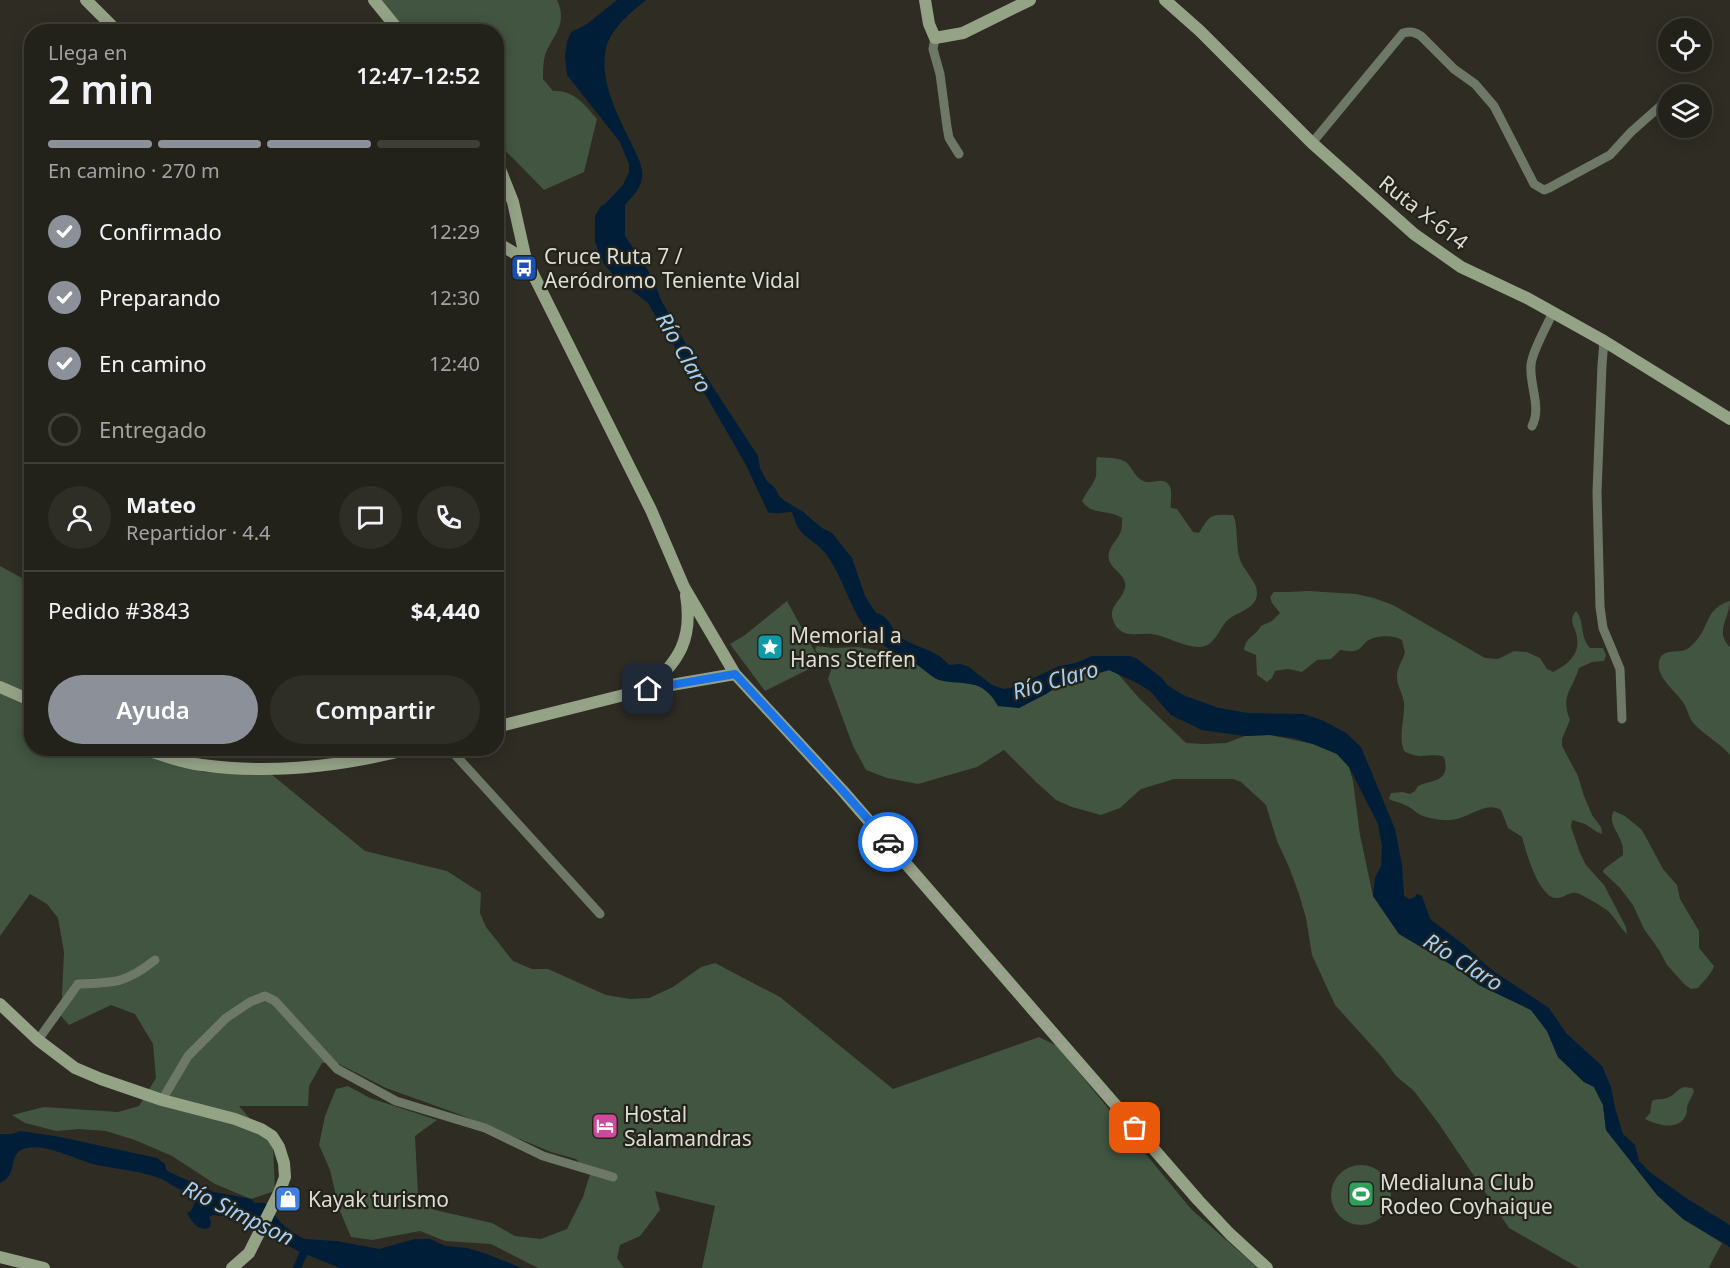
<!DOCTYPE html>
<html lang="es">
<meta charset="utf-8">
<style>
:root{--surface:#22211a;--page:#2e2e27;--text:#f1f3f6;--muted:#a2a3a2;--line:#3f3e39;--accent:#8c9099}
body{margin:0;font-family:"Noto Sans",sans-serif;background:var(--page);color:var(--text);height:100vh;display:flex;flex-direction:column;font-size:22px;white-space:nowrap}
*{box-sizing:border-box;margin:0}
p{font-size:20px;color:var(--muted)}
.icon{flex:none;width:33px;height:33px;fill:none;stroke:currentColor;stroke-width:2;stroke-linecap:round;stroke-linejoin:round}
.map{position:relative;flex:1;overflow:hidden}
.drawer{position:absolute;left:24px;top:24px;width:480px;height:732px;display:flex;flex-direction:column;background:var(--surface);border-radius:24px;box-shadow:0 3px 15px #0003,0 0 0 2px var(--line)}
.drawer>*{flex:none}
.controls{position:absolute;left:1658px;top:18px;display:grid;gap:12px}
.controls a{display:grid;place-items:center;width:54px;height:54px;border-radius:50%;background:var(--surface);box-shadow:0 3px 15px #0003,0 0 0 2px var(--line);font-size:30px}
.pin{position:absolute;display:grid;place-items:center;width:51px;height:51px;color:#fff;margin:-26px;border-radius:12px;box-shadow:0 3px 9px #0006}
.courier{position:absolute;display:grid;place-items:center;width:60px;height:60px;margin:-30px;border:4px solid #1a73e8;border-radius:50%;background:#fff;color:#222;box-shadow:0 2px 8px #0007}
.headline em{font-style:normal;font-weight:600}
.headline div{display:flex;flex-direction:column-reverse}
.headline{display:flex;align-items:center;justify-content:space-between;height:102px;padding:0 24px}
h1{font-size:39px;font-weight:600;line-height:45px}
.bar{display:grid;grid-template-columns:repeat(4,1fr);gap:9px 6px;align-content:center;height:72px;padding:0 24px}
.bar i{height:8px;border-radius:4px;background:var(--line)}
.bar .active{background:var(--accent)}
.bar p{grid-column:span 4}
.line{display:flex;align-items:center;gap:15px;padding:0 24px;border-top:2px solid var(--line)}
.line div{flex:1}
.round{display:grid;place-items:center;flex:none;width:63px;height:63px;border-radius:32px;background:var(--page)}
ol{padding:0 24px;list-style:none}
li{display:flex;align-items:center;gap:18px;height:66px}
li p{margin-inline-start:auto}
li .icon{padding:6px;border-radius:50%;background:var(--accent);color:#fff;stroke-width:4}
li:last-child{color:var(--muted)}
li i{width:33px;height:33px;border:3px solid var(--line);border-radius:50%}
.primary-button{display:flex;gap:12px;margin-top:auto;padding:12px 24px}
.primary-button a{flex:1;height:69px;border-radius:36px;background:var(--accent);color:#fff;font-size:24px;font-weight:600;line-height:69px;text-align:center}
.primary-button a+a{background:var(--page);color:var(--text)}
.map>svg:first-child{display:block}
.green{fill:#415541}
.water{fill:#001e38}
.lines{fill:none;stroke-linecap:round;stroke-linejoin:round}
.canal{stroke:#001e38;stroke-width:8}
.street{stroke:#6e7866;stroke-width:9}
.secondary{stroke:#94a286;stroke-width:12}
.done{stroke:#a09e97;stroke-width:6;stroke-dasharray:0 10.8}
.route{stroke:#1a73e8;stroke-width:8}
.labels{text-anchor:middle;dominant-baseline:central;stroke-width:4.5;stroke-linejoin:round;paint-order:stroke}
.street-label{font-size:21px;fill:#dddcd6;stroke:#24231a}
.poi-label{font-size:21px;fill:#dddcd6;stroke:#24231a;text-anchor:start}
.water-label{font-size:22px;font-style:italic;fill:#a2cff9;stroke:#24231a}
</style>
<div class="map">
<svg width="1730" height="1268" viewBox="0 0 1730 1268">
<rect width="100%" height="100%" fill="#2e2c23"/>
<path class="green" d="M375 0H557C570 27 548 38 544 60 543 66 543 73 543 79L553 91C574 90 584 104 597 119L584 172 544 190 497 142 496 32 402 31Z
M1097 457C1106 458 1118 457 1126 462 1133 468 1136 480 1146 482 1154 483 1163 477 1169 485 1173 490 1170 502 1171 508L1177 509 1193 532 1199 533C1210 514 1211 514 1233 515 1238 524 1236 544 1239 556 1241 568 1257 581 1257 592 1258 608 1239 611 1229 619 1220 626 1217 642 1205 646 1191 651 1167 636 1152 634 1143 633 1134 636 1125 633 1119 631 1115 626 1113 620 1108 608 1120 601 1124 591 1130 576 1113 572 1109 560 1106 549 1117 541 1121 531 1122 527 1122 522 1122 518 1109 509 1091 516 1082 501 1085 494 1095 482 1096 476 1097 469 1095 464 1097 457Z
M0 566 31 583 32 748 199 749 202 772 271 774 365 851 447 871 481 893 480 913 486 927 513 961 532 969H548L606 995 630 999 649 998 673 987 701 967 715 963 780 997 893 1089 1039 1037 1057 1046 1191 1209 1258 1268H702L715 1206 655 1191 660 1210 640 1236 620 1245 617 1258 624 1268H538L491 1244 445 1241 420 1231 372 1240 351 1237 339 1209 330 1170 319 1145 325 1116 336 1089 348 1086 370 1098 437 1120 415 1136 418 1195 435 1210 492 1223 515 1236 541 1239 567 1229 583 1197 590 1174 576 1159 551 1152 461 1115 386 1088 337 1063H322L309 1086 308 1106H239L273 1145 275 1191 251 1199 215 1184 172 1156 135 1140 106 1131 79 1129 56 1131 25 1123 12 1115 44 1107 118 1112 139 1106 156 1078 153 1044 135 1014 111 1005 69 1025 61 1016 64 952 58 918 47 904 30 894 0 936Z
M1308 591 1356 594 1374 598 1393 605 1485 658 1498 659 1514 651 1527 652 1540 658 1547 669 1553 672C1568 664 1582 654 1576 633 1573 623 1569 620 1576 611 1585 621 1579 635 1590 648H1603L1606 655 1604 661 1592 662 1579 668C1572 691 1560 695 1570 720L1562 739V746L1578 776 1584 796 1592 815 1601 827 1602 834 1597 832 1585 824 1572 820 1571 827 1580 853 1586 865 1604 885 1626 927 1627 934C1620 928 1616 919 1609 912 1607 909 1581 894 1577 893 1569 891 1563 899 1555 898 1538 895 1526 852 1522 837L1508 828 1501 810C1484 800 1468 821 1447 820 1439 820 1426 818 1419 814 1415 812 1412 808 1407 806 1402 803 1395 802 1389 799L1391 793 1403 792 1410 794 1415 791 1418 786C1434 779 1451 782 1444 757 1429 752 1421 761 1404 751 1398 735 1405 719 1404 703 1403 693 1396 685 1397 675 1398 666 1402 661 1405 653L1402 640C1394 635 1377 635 1369 640 1363 643 1362 650 1354 651 1350 652 1344 650 1340 650L1331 659 1317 660 1302 672 1288 669 1275 671 1272 678 1267 682 1257 675 1256 655 1244 650C1246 636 1255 637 1261 626L1272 621 1280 613 1272 603 1270 597 1274 592H1287Z
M787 601 821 663 765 691 730 644 745 635Z
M1730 601C1730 617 1714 632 1730 647V755C1720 743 1706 736 1695 725 1688 718 1688 708 1682 701 1674 689 1653 675 1660 658 1665 649 1677 653 1685 650 1690 648 1692 645 1696 641 1710 625 1705 609 1730 601Z
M817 646 833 648 857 647 895 653 916 664 937 679 956 681 980 686 992 696 1019 708 1046 694 1076 674 1099 673 1109 670 1118 674 1139 698 1186 743 1204 744 1226 743 1245 736 1270 735 1313 744 1337 754 1349 767 1353 781 1360 835 1373 896 1399 934 1455 967 1479 985 1531 1010 1547 1031 1558 1057 1584 1082 1594 1087 1603 1105 1606 1130 1657 1195 1683 1219 1722 1243 1709 1267 1711 1268H1579L1509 1228 1439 1124 1414 1091 1396 1076 1382 1057 1335 1005 1312 955 1306 918 1299 894 1289 867 1277 841 1266 805 1241 782 1233 779H1174L1141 789 1120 808 1101 815 1072 807 1056 800 1036 782 1004 750 977 767 918 784 887 778 866 770 853 746 828 679 832 667 815 650Z
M1614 811 1625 816 1642 830 1663 869 1677 885 1680 899 1699 931V948L1714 966C1713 972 1702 983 1698 988L1691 989 1685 985 1667 965 1659 950 1644 929 1633 905 1620 888 1603 872 1604 869 1623 855C1623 852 1623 847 1622 844 1619 833 1607 822 1614 811Z
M1684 1087 1692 1088 1694 1091C1693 1095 1690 1099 1688 1104 1686 1109 1688 1113 1685 1117 1677 1131 1657 1125 1645 1119L1650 1113 1652 1101C1657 1098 1662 1100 1667 1098 1674 1096 1677 1089 1684 1087Z
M1331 1195a30 30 0 1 1 60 0a30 30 0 1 1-60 0Z"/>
<path class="water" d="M617 0H646C632 11 612 28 607 45 597 77 618 116 631 143 636 154 644 166 642 178 641 189 632 196 625 205V236L643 262 654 281 661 300 692 355 758 456 760 468 767 481 775 488 779 496 785 501 802 511 822 528 832 533 852 558 865 596 876 613C892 617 890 631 903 639 919 649 936 649 949 665L961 664 969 667 992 685 1004 689 1015 687 1059 666 1076 663 1092 656H1130L1136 658 1162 678 1167 685 1183 695 1219 708 1248 713 1304 714 1324 721 1346 733 1361 747 1395 829 1402 865 1404 896 1409 899 1415 897 1417 894 1422 896 1430 919 1464 945 1493 971 1549 1008 1566 1033 1602 1066 1611 1087 1615 1108 1623 1134 1635 1145 1639 1161 1651 1173 1686 1198 1730 1225V1247L1683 1219 1657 1195 1606 1130 1603 1105 1594 1087 1584 1082 1558 1057 1547 1031 1531 1010 1479 985 1455 967 1399 934 1373 896 1375 878 1381 866 1382 846 1378 824 1349 767 1337 754 1313 744 1293 738 1270 735 1245 736 1202 730 1171 715 1150 691 1139 684 1109 670 1099 673 1076 674 1046 694 1019 708 998 706C982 677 965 686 939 680 931 677 924 669 916 664 903 656 889 651 877 640 851 618 846 581 826 554 819 544 805 538 799 529 796 525 794 517 792 512 783 512 776 515 768 512L746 465 708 399 678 355 670 335 664 330 648 303 617 279 604 264 595 242V216L601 206 605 204 623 185 629 172V164L620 142 567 75 565 56 567 42 571 32 587 24Z
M20 1131 55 1136 157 1158 165 1164 166 1169 169 1172 214 1192 251 1199 255 1203H265L281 1223 292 1232 304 1239 336 1241 379 1249 415 1239H430L445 1246 467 1248 484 1253 522 1268H340L298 1251 248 1223 224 1216 213 1215 209 1217 211 1222 210 1227 206 1229C195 1228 191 1221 187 1212H190C194 1207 197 1198 194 1193 181 1193 170 1182 156 1177 136 1170 114 1169 93 1164 76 1159 38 1140 21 1150 12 1155 14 1166 10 1174 8 1178 4 1181 0 1183V1134H12Z"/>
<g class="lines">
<path class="canal" d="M297 1268 307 1245"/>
<path class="street" d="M935 38 933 49 940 74 947 127 949 138 959 154
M1312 143 1403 33C1411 31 1415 32 1421 36L1454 69 1475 84 1494 106 1534 184 1544 190 1549 188 1610 155 1631 132 1666 101
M1604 341 1602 365 1597 492 1600 607 1603 628 1620 669 1622 719
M1532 426C1542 407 1529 385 1531 365 1532 351 1547 326 1553 312
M449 748 600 914
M38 1040 78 984C115 983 126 983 155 960
M162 1100 188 1056 226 1018 250 1002 265 996 275 1001 337 1069 396 1101 485 1128 543 1156 613 1177"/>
<path class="secondary" d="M86 0 118 32
M374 0 400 32
M925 0 929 24 935 38 963 33 1030 0
M1165 0 1200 31 1312 143 1414 234 1461 267 1527 298 1604 341 1730 419
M496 159 513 202 526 260 651 510 684 587 735 674 842 790 1198 1200 1230 1234 1267 1268
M496 242 526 260
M0 687 32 701
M649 688C680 660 693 638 686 595
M496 727 648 689 735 674
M140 748C160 754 181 763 202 765 273 775 344 766 413 748
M0 1004 38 1040 75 1068 101 1079 162 1100 235 1119 261 1129 272 1136 279 1147 284 1163 285 1177 279 1193 249 1253 232 1268
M0 1257 44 1268"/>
</g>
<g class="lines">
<path class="done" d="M888 842 1135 1128"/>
<path class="route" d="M648 689 735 674 842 790 888 842"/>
</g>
<defs>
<symbol id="bus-square" viewBox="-11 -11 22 22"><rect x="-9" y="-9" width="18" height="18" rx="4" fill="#1a4fb4" stroke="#24231a"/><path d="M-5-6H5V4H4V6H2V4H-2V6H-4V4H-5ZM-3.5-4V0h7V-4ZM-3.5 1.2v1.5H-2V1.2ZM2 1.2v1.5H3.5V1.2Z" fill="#fff"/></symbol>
<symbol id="sight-square" viewBox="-11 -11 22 22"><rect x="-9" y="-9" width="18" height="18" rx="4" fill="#0f9aa8" stroke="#24231a"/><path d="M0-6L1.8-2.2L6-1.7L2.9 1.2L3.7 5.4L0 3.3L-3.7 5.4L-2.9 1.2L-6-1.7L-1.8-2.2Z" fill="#fff"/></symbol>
<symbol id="hotel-square" viewBox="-11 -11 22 22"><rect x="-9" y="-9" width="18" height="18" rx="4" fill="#d1479c" stroke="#24231a"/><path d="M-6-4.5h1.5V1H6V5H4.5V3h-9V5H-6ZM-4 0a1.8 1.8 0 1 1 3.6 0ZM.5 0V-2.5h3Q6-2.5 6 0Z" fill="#fff"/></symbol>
<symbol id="stadium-square" viewBox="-11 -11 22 22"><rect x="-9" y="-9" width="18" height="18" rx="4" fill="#2e9e5b" stroke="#24231a"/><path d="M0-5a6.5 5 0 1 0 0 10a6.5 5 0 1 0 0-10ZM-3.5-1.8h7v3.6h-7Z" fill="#fff"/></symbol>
<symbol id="shop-square" viewBox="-11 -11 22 22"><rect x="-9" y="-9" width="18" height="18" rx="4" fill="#3f7fe0" stroke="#24231a"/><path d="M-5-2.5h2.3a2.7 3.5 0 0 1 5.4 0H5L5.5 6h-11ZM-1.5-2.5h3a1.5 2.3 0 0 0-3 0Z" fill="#fff"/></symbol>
</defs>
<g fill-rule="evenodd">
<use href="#bus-square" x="509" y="253" width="30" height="30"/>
<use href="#sight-square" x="755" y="632" width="30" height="30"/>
<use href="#hotel-square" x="590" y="1111" width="30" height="30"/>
<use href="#stadium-square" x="1346" y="1179" width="30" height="30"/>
<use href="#shop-square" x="273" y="1184" width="30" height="30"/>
</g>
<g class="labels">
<g class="street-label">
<text transform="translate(1424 212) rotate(38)">Ruta X-614</text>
</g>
<g class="poi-label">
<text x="544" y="256">Cruce Ruta 7 /<tspan x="544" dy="24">Aeródromo Teniente Vidal</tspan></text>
<text x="790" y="635">Memorial a<tspan x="790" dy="24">Hans Steffen</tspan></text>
<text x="624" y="1114">Hostal<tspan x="624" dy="24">Salamandras</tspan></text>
<text x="1380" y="1182">Medialuna Club<tspan x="1380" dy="24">Rodeo Coyhaique</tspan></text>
<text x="308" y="1199">Kayak turismo</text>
</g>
<g class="water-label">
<text transform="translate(685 352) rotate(60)">Río Claro</text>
<text transform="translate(1055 679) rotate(-16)">Río Claro</text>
<text transform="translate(1464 961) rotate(32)">Río Claro</text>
<text transform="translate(239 1212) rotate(26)">Río Simpson</text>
</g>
</g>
</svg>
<div class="controls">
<a><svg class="icon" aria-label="locate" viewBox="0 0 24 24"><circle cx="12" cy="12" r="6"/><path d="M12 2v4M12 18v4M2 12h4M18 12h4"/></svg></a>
<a><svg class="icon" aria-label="layers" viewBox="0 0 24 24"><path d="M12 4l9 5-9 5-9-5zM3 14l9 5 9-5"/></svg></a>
</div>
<div class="pin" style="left:1135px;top:1128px;background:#ea580c"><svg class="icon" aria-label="bag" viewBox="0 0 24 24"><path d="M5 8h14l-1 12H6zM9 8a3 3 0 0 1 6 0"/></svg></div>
<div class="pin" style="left:648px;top:689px;background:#1f2937"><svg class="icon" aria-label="home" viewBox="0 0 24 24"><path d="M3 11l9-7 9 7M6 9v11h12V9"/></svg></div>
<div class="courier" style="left:888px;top:842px"><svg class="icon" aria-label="car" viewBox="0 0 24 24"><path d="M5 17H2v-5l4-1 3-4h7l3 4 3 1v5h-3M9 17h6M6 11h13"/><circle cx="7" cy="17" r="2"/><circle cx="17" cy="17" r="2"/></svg></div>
<section class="drawer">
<div class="headline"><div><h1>2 min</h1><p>Llega en</p></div><em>12:47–12:52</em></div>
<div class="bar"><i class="active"></i><i class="active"></i><i class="active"></i><i></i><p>En camino · 270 m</p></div>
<ol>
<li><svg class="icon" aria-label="check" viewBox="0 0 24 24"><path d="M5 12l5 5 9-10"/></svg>Confirmado<p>12:29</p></li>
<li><svg class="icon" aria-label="check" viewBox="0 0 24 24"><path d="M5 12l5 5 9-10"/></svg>Preparando<p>12:30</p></li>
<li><svg class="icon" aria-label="check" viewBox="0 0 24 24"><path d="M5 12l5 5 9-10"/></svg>En camino<p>12:40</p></li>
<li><i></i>Entregado</li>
</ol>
<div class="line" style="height:108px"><a class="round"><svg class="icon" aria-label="person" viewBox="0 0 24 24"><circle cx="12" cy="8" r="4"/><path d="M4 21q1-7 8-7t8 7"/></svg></a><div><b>Mateo</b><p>Repartidor · 4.4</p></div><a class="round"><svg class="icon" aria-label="chat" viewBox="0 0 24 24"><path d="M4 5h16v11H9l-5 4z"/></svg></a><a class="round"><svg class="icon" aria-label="phone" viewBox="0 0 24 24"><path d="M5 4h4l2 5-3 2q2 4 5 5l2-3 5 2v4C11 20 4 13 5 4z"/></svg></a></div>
<div class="line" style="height:78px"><div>Pedido #3843</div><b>$4,440</b></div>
<div class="primary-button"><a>Ayuda</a><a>Compartir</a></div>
</section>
</div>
